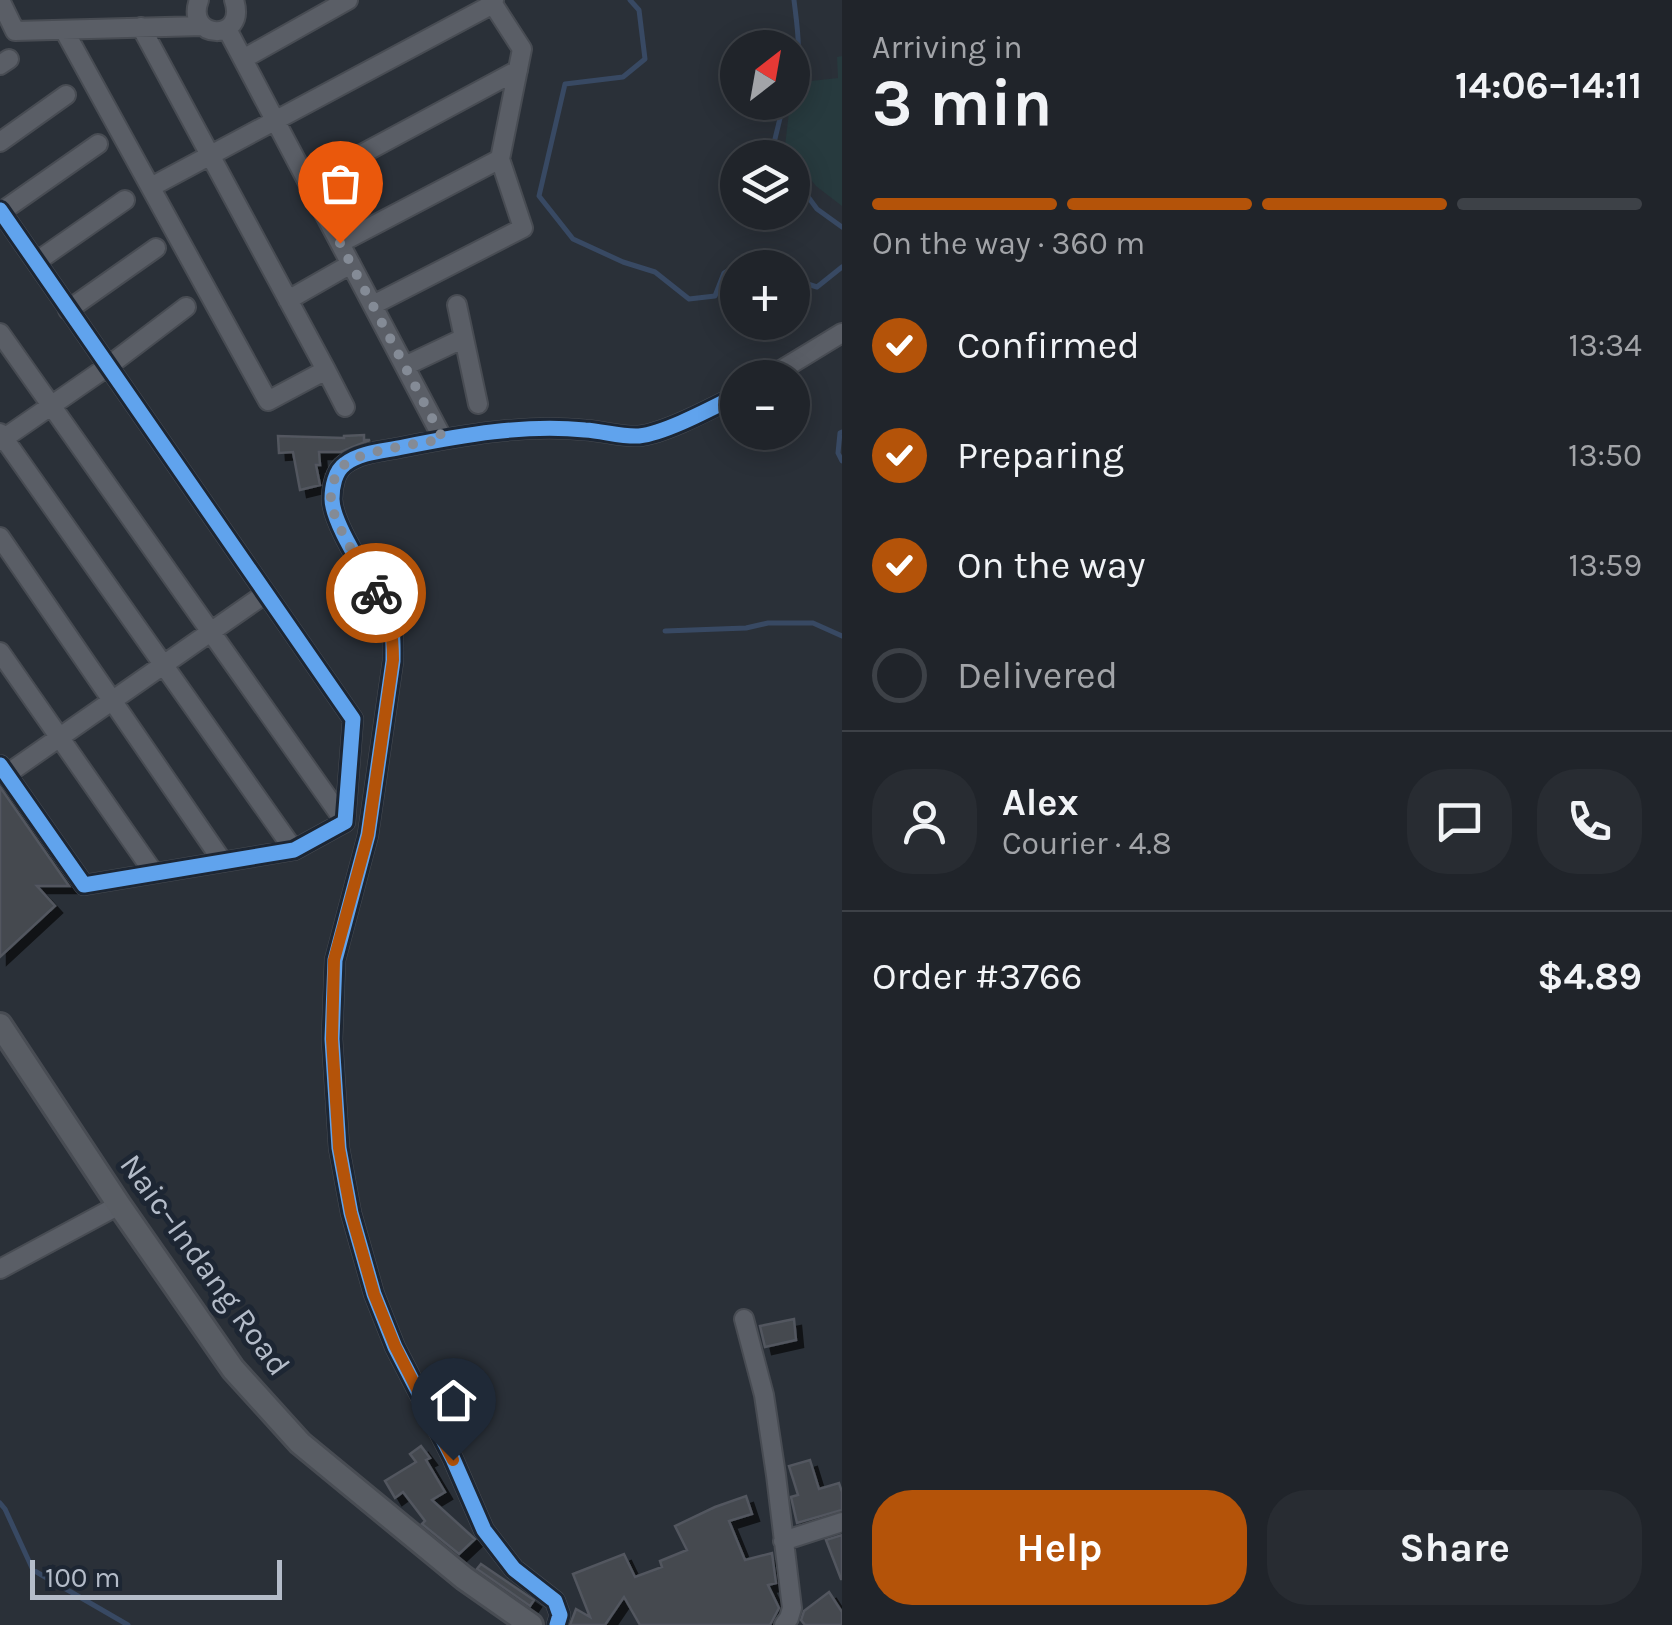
<!DOCTYPE html>
<meta charset="utf-8">
<style>
:root{--surface:#20242a;--page:#282c32;--text:#f1f3f6;--muted:#a2a4a8;--line:#3d4147;--accent:#b45309}
body{margin:0;font-family:Karla,sans-serif;background:var(--page);color:var(--text);height:100vh;display:flex;flex-direction:column;font-size:38px;white-space:nowrap}
*{box-sizing:border-box;margin:0}
p{font-size:32px;color:var(--muted)}
.icon{flex:none;width:55px;height:55px;fill:none;stroke:currentColor;stroke-width:2;stroke-linecap:round;stroke-linejoin:round}
.map{position:relative;flex:1;overflow:hidden}
.details{display:flex;flex-direction:column;background:var(--surface);width:830px}
.details>*{flex:none}
.needle{width:65px;rotate:31deg}
.buttons{position:absolute;left:720px;top:30px;display:grid;gap:20px}
.buttons a{display:grid;place-items:center;width:90px;height:90px;border-radius:50%;background:var(--surface);box-shadow:0 5px 25px #0003,0 0 0 2px var(--line);font-size:50px}
.scale{position:absolute;left:30px;bottom:25px;width:252px;box-sizing:border-box;padding-left:10px;border:5px solid #b4bcc9;border-top:0;font-size:28px;line-height:35px;white-space:nowrap;color:#b4bcc9;-webkit-text-stroke:8px #1d2633;paint-order:stroke}
.pin{position:absolute;display:grid;place-items:center;width:85px;height:85px;color:#fff;margin:-102px -42px;border-radius:50% 50% 50% 0;rotate:-45deg;box-shadow:0 0 10px #0007}
.pin .icon{rotate:45deg}
.courier{position:absolute;display:grid;place-items:center;width:100px;height:100px;margin:-50px;border:8px solid #b45309;border-radius:50%;background:#fff;color:#222;box-shadow:0 2px 12px #0007}
.headline em{font-style:normal;font-weight:700}
.headline div{display:flex;flex-direction:column-reverse}
.headline{display:flex;align-items:center;justify-content:space-between;height:170px;padding:0 30px}
h1{font-size:65px;font-weight:700;line-height:75px}
.bar{display:grid;grid-template-columns:repeat(4,1fr);gap:15px 10px;align-content:center;height:120px;padding:0 30px}
.bar i{height:12px;border-radius:8px;background:var(--line)}
.bar .selected{background:var(--accent)}
.bar p{grid-column:span 4}
.line{display:flex;align-items:center;gap:25px;padding:0 30px;border-top:2px solid var(--line)}
.line div{flex:1}
.round{display:grid;place-items:center;flex:none;width:105px;height:105px;border-radius:40px;background:var(--page)}
ol{padding:0 30px;list-style:none}
li{display:flex;align-items:center;gap:30px;height:110px}
li p{margin-inline-start:auto}
li .icon{padding:10px;border-radius:50%;background:var(--accent);color:#fff;stroke-width:4}
li:last-child{color:var(--muted)}
li i{width:55px;height:55px;border:5px solid var(--line);border-radius:50%}
.action{display:flex;gap:20px;margin-top:auto;padding:20px 30px}
.action a{flex:1;height:115px;border-radius:40px;background:var(--accent);color:#fff;font-size:40px;font-weight:700;line-height:115px;text-align:center}
.action a+a{background:var(--page);color:var(--text)}
main{display:flex;flex:1;min-height:0}
.map>svg:first-child{display:block}
.green{fill:#273a3e}
.lines{fill:none;stroke-linecap:round;stroke-linejoin:round}
.stream{stroke:#384963;stroke-width:5}
.building{fill:#444950;stroke:#52575f;stroke-width:2.5;filter:url(#shadow)}
.street-casing{stroke:#484c53;stroke-width:22}
.secondary-casing{stroke:#484c53;stroke-width:28}
.street{stroke:#5a5e66;stroke-width:18}
.secondary{stroke:#595d64;stroke-width:22}
.cycleway-casing{stroke:#1d2633;stroke-width:21}
.cycleway{stroke:#60a3ed;stroke-width:15}
.done{stroke:#848b96;stroke-width:10;stroke-dasharray:0 18}
.route{stroke:#b45309;stroke-width:12}
.labels{text-anchor:middle;dominant-baseline:central;stroke-width:10;stroke-linejoin:round;paint-order:stroke}
.street-label{font-size:32px;fill:#b4bcc9;stroke:#1d2633}
</style>
<main>
<div class="map">
<svg width="842" height="1625" viewBox="0 0 842 1625">
<defs>
<filter id="shadow"><feDropShadow dx="7" dy="7" stdDeviation="0" flood-color="#0009"/></filter>
</defs>
<rect width="100%" height="100%" fill="#2a3038"/>
<path class="green" d="M842 56V206L816 186 785 146 790 103 792 102 793 83 838 78 837 57Z"/>
<g class="lines">
<path class="stream" d="M630 0 639 10 645 59 623 77 565 84 539 196 573 239 623 262 655 272 689 299 715 296 724 273 740 263 753 268
M792 83C803 58 797 26 794 0
M781 158 773 147 784 102
M792 175 817 209 842 227
M792 279 817 287 842 267
M842 432 840 433 838 453 842 461
M665 631 746 628 768 623H813L842 636
M0 1503 5 1509 33 1570 128 1625"/>
</g>
<path class="building" d="M364 435V440H370L341 452H319L320 465H316L320 485 300 490 293 452 279 453 278 436 344 438V436Z
M0 787 69 886H37L55 906 0 957Z
M794 1319 796 1340 765 1347 760 1326Z
M421 1446 430 1458 426 1460 445 1492 432 1500 475 1539 459 1554 422 1524 425 1521 403 1492 395 1498 385 1481 416 1462 410 1454Z
M810 1460 819 1489 839 1483 842 1492V1510L797 1523 791 1497 798 1495 789 1466Z
M746 1496 752 1514 729 1521 745 1560 772 1553 776 1583 768 1585 779 1608 770 1625H640L624 1597 605 1625H570L576 1609 590 1617 573 1574 624 1554 635 1577 662 1567 660 1561 687 1550 675 1526 715 1507Z
M842 1535V1579H841L826 1540Z
M481 1564 534 1600 530 1606 477 1569Z
M829 1592 842 1612V1625H805L801 1620 804 1611Z"/>
<g class="lines">
<defs>
<path id="street" d="M0 0 15 31 203 26
M199 0C184 40 248 43 234 0
M227 29 443 439
M64 30 268 401 326 370 141 27
M243 59 348 0
M0 65 9 59
M0 142 66 95
M308 183 518 70
M151 187 493 4
M0 210 353 719 345 822 294 850 84 885 0 765
M1 212 98 144
M340 243 500 159
M36 262 125 200
M288 300 351 264
M373 305 523 228 500 159 522 49 493 4 494 0
M457 305 478 404
M68 310 156 248
M0 333 345 822
M405 366 464 338
M326 370 345 407
M768 378 842 333
M0 433 294 850
M0 441 107 367 186 307
M0 537 223 862
M0 652 154 873
M7 774 265 594
M0 1269 119 1205
M744 1319 764 1395 776 1475 792 1608 789 1618 784 1625
M783 1541 842 1522
M557 1625 560 1615 555 1601 514 1569 484 1530 453 1459 395 1347 374 1294 351 1213 339 1148 332 1039 335 960 368 835 393 661C393 645 394 630 388 615 376 587 332 526 332 499 332 487 335 471 345 464 360 452 385 451 403 447 463 435 524 424 585 430 603 431 621 437 639 436 666 433 712 408 738 395"/>
<path id="secondary" d="M0 1025 119 1205 233 1369 300 1443 464 1578 531 1625"/>
</defs>
<use href="#street" class="street-casing"/>
<use href="#secondary" class="secondary-casing"/>
<use href="#street" class="street"/>
<use href="#secondary" class="secondary"/>
<defs>
<path id="cycleway" d="M0 210 353 719 345 822 294 850 84 885 0 765
M557 1625 560 1615 555 1601 514 1569 484 1530 453 1459 395 1347 374 1294 351 1213 339 1148 332 1039 335 960 368 835 393 661C393 645 394 630 388 615 376 587 332 526 332 499 332 487 335 471 345 464 360 452 385 451 403 447 463 435 524 424 585 430 603 431 621 437 639 436 666 433 712 408 738 395"/>
</defs>
<use href="#cycleway" class="cycleway-casing"/>
<use href="#cycleway" class="cycleway"/>
</g>
<g class="lines">
<path class="done" d="M340 243 443 439C419 444 362 450 344 465 335 472 330 489 331 501 333 523 365 572 376 593"/>
<path class="route" d="M376 593C390 619 393 632 393 660L368 835 334 960 332 1039 339 1148 351 1213 374 1294 395 1346 453 1460"/>
</g>
<g class="labels">
<g class="street-label">
<text transform="translate(205 1265) rotate(54)">Naic–Indang Road</text>
</g>
</g>
</svg>
<div class="buttons">
<a><svg class="needle" viewBox="-14 -14 28 28"><path d="M0-13l5 13h-10z" fill="#e53935"/><path d="M0 13l5-13h-10z" fill="#a2a4a8"/></svg></a>
<a><svg class="icon" aria-label="layers" viewBox="0 0 24 24"><path d="M12 4l9 5-9 5-9-5zM3 14l9 5 9-5"/></svg></a>
<a>+</a>
<a>−</a>
</div>
<div class="scale">100 m</div>
<div class="pin" style="left:340px;top:243px;background:#ea580c"><svg class="icon" aria-label="bag" viewBox="0 0 24 24"><path d="M5 8h14l-1 12H6zM9 8a3 3 0 0 1 6 0"/></svg></div>
<div class="pin" style="left:453px;top:1460px;background:#1f2937"><svg class="icon" aria-label="home" viewBox="0 0 24 24"><path d="M3 11l9-7 9 7M6 9v11h12V9"/></svg></div>
<div class="courier" style="left:376px;top:593px"><svg class="icon" aria-label="bike" viewBox="0 0 24 24"><circle cx="6" cy="16" r="4"/><circle cx="18" cy="16" r="4"/><path d="M6 16l4-8h5l3 8M10 8l3 8H6M13 5h3"/></svg></div>
</div>
<section class="details">
<div class="headline"><div><h1>3 min</h1><p>Arriving in</p></div><em>14:06–14:11</em></div>
<div class="bar"><i class="selected"></i><i class="selected"></i><i class="selected"></i><i></i><p>On the way · 360 m</p></div>
<ol>
<li><svg class="icon" aria-label="check" viewBox="0 0 24 24"><path d="M5 12l5 5 9-10"/></svg>Confirmed<p>13:34</p></li>
<li><svg class="icon" aria-label="check" viewBox="0 0 24 24"><path d="M5 12l5 5 9-10"/></svg>Preparing<p>13:50</p></li>
<li><svg class="icon" aria-label="check" viewBox="0 0 24 24"><path d="M5 12l5 5 9-10"/></svg>On the way<p>13:59</p></li>
<li><i></i>Delivered</li>
</ol>
<div class="line" style="height:180px"><a class="round"><svg class="icon" aria-label="person" viewBox="0 0 24 24"><circle cx="12" cy="8" r="4"/><path d="M4 21q1-7 8-7t8 7"/></svg></a><div><b>Alex</b><p>Courier · 4.8</p></div><a class="round"><svg class="icon" aria-label="chat" viewBox="0 0 24 24"><path d="M4 5h16v11H9l-5 4z"/></svg></a><a class="round"><svg class="icon" aria-label="phone" viewBox="0 0 24 24"><path d="M5 4h4l2 5-3 2q2 4 5 5l2-3 5 2v4C11 20 4 13 5 4z"/></svg></a></div>
<div class="line" style="height:130px"><div>Order #3766</div><b>$4.89</b></div>
<div class="action"><a>Help</a><a>Share</a></div>
</section>
</main>
